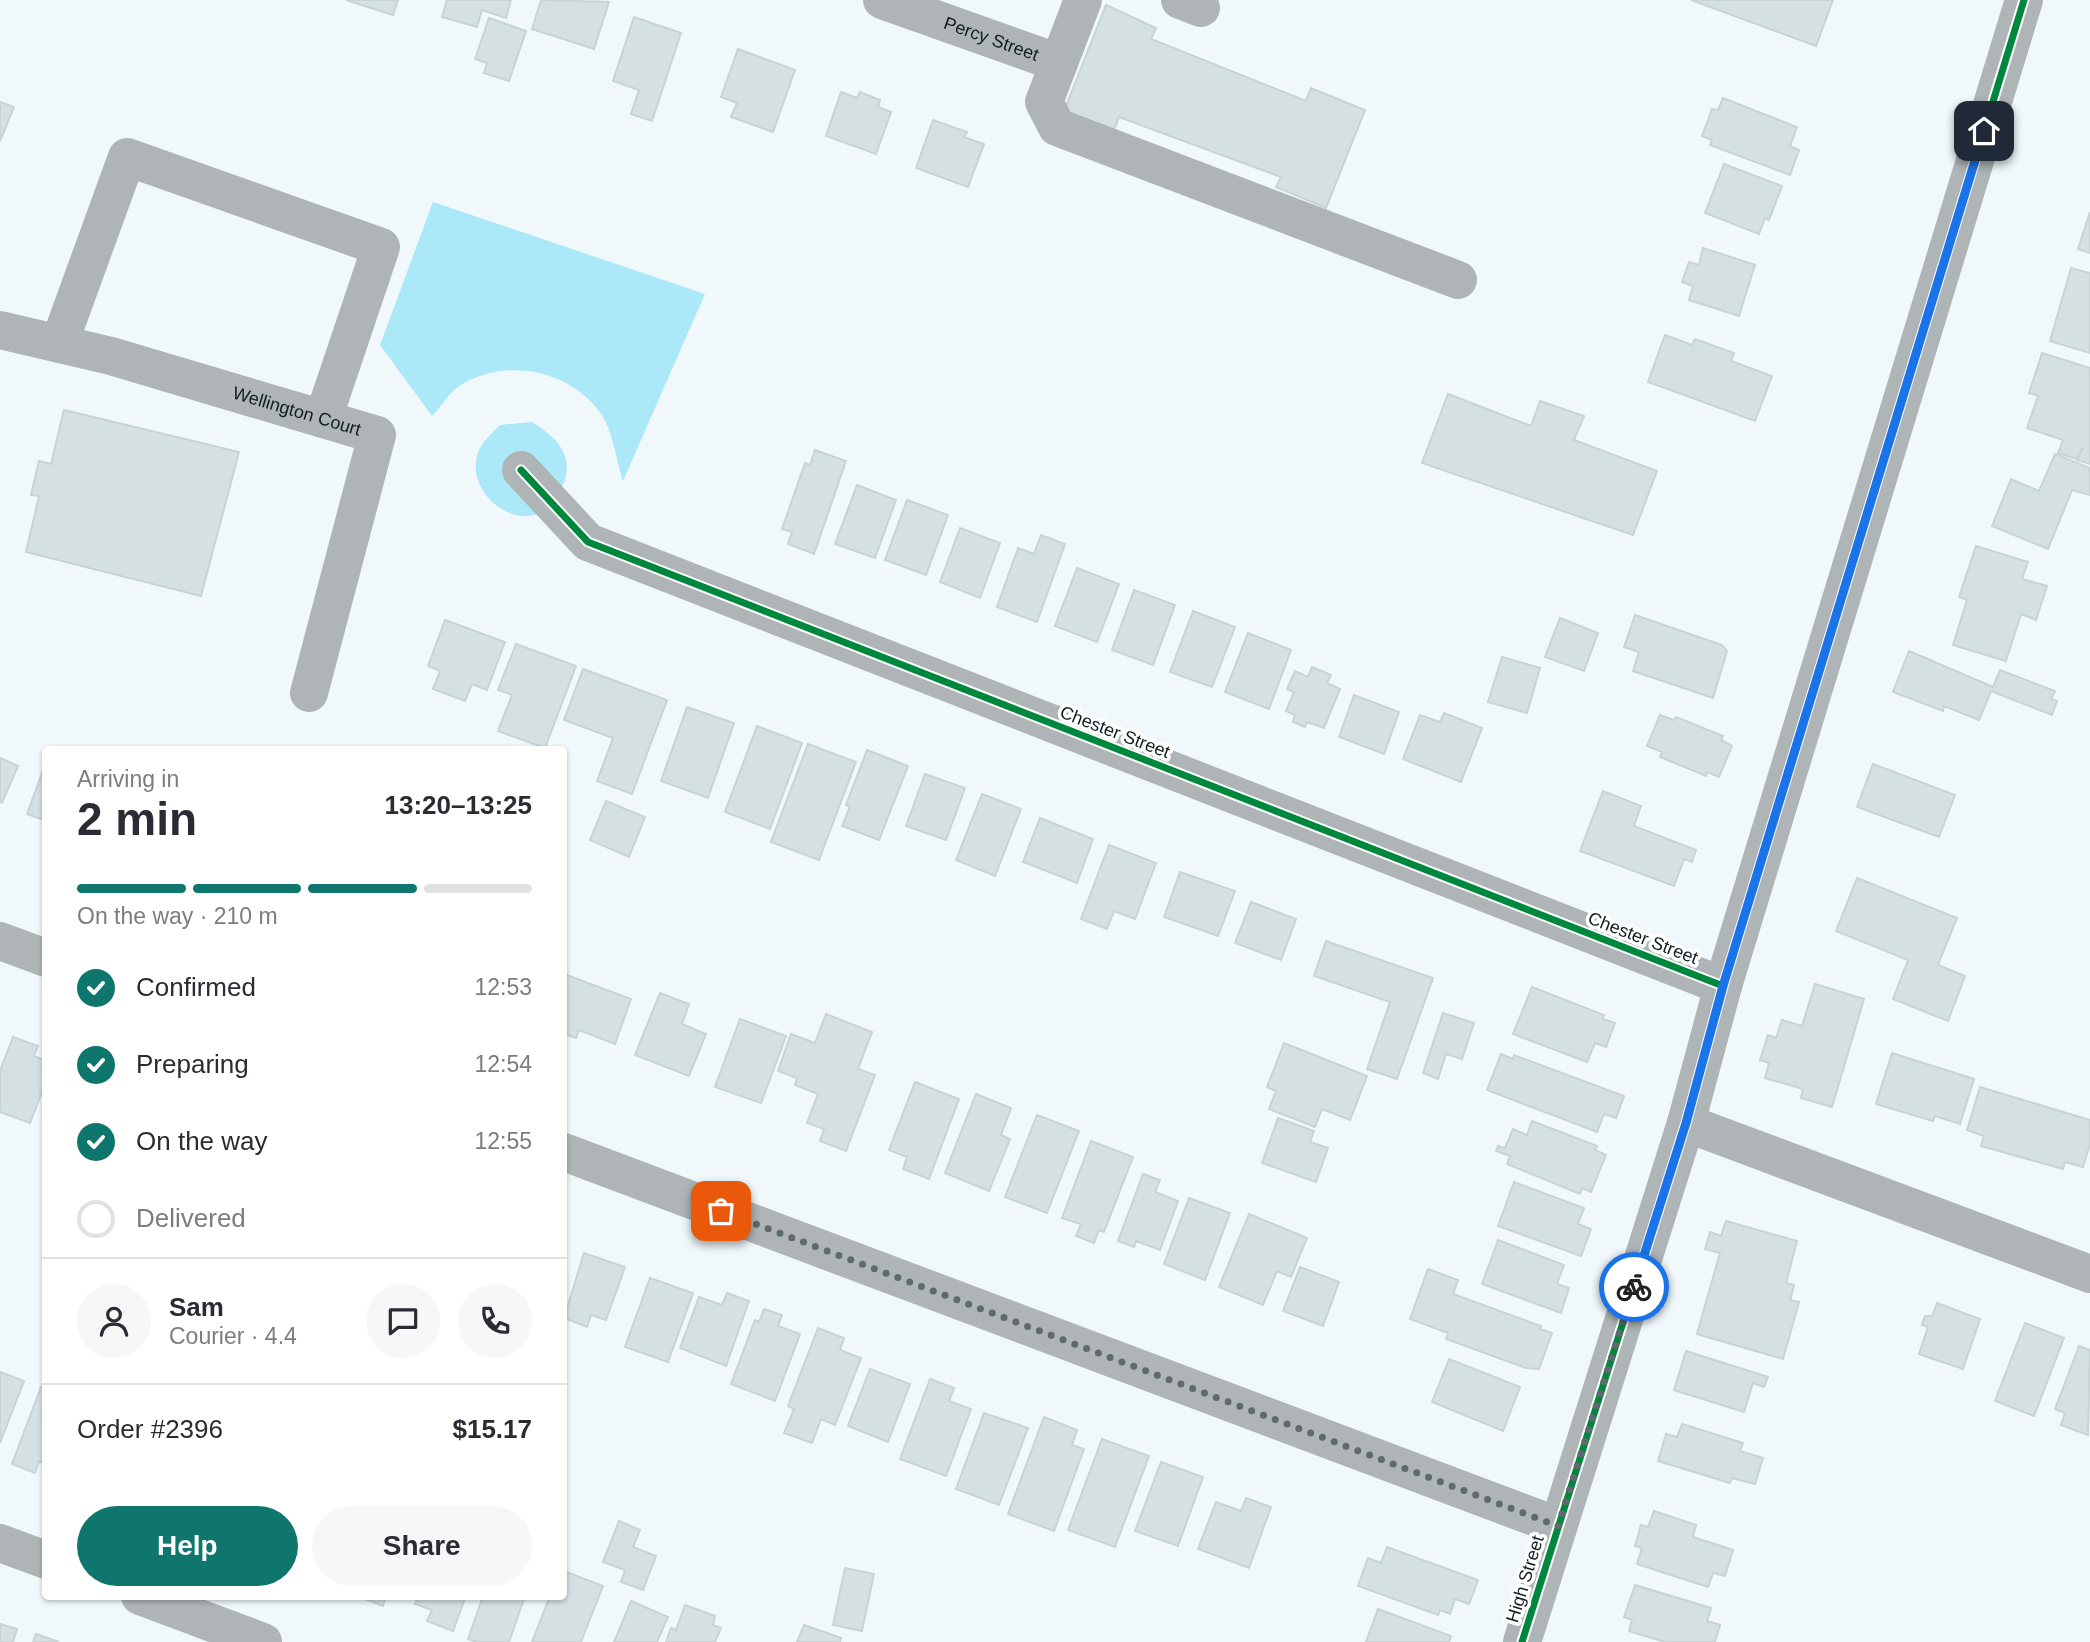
<!DOCTYPE html>
<meta charset="utf-8">
<style>
:root{--surface:#fff;--page:#f7f7f7;--text:#2b2b33;--muted:#7c7c81;--line:#e1e1e2;--accent:#0f766e}
body{margin:0;font-family:Helvetica,sans-serif;background:var(--page);color:var(--text);height:100vh;display:flex;flex-direction:column;font-size:26px;white-space:nowrap}
*{box-sizing:border-box;margin:0}
p{font-size:23px;color:var(--muted)}
.icon{flex:none;width:38px;height:38px;fill:none;stroke:currentColor;stroke-width:2;stroke-linecap:round;stroke-linejoin:round}
.map{position:relative;flex:1;overflow:hidden}
.panel{position:absolute;left:42px;top:746px;width:525px;height:854px;display:flex;flex-direction:column;background:var(--surface);border-radius:7px;box-shadow:0 2px 5px #0004}
.panel>*{flex:none}
.pin{position:absolute;display:grid;place-items:center;width:60px;height:60px;color:#fff;margin:-30px;border-radius:14px;box-shadow:0 4px 10px #0006}
.courier{position:absolute;display:grid;place-items:center;width:70px;height:70px;margin:-35px;border:5px solid #1a73e8;border-radius:50%;background:#fff;color:#222;box-shadow:0 2px 9px #0007}
.headline em{font-style:normal;font-weight:600}
.headline div{display:flex;flex-direction:column-reverse}
.headline{display:flex;align-items:center;justify-content:space-between;height:119px;padding:0 35px}
h1{font-size:46px;font-weight:600;line-height:52px}
.bar{display:grid;grid-template-columns:repeat(4,1fr);gap:10px 7px;align-content:center;height:84px;padding:0 35px}
.bar i{height:9px;border-radius:5px;background:var(--line)}
.bar .active{background:var(--accent)}
.bar p{grid-column:span 4}
.line{display:flex;align-items:center;gap:18px;padding:0 35px;border-top:2px solid var(--line)}
.line div{flex:1}
.round{display:grid;place-items:center;flex:none;width:74px;height:74px;border-radius:37px;background:var(--page)}
ol{padding:0 35px;list-style:none}
li{display:flex;align-items:center;gap:21px;height:77px}
li p{margin-inline-start:auto}
li .icon{padding:7px;border-radius:50%;background:var(--accent);color:#fff;stroke-width:4}
li:last-child{color:var(--muted)}
li i{width:38px;height:38px;border:4px solid var(--line);border-radius:50%}
.primary-button{display:flex;gap:14px;margin-top:auto;padding:14px 35px}
.primary-button a{flex:1;height:80px;border-radius:42px;background:var(--accent);color:#fff;font-size:28px;font-weight:600;line-height:80px;text-align:center}
.primary-button a+a{background:var(--page);color:var(--text)}
.map>svg:first-child{display:block}
.green{fill:#abe8f8}
.building{fill:#d5e0e3;stroke:#c8d3d6;stroke-width:2}
.lines{fill:none;stroke-linecap:round;stroke-linejoin:round}
.minor{stroke:#afb5b6;stroke-width:38}
.cycleway-casing{stroke:#fff;stroke-width:11}
.cycleway{stroke:#00873e;stroke-width:7}
.done{stroke:#5e6a6d;stroke-width:7;stroke-dasharray:0 12.6}
.route{stroke:#1a73e8;stroke-width:9}
.labels{text-anchor:middle;dominant-baseline:central;stroke-width:7;stroke-linejoin:round;paint-order:stroke}
.street-label{font-size:18px;fill:#0f1d20;stroke:#fff}
</style>
<div class="map">
<svg width="2090" height="1642" viewBox="0 0 2090 1642">
<rect width="100%" height="100%" fill="#f0f8fb"/>
<path class="green" d="M433 202 705 294 623 481C617 463 612 428 601 414 571 370 506 357 461 385 450 391 441 407 432 416L380 345Z
M532 422C575 449 576 472 547 512 539 514 528 517 520 516 490 510 467 480 479 450 483 441 493 432 500 425Z"/>
<path class="building" d="M346 0H398L393 15Z
M447 0H511L506 18 482 10 477 27 442 17Z
M541 0 609 2 594 49 532 29Z
M1691 0H1833L1816 46Z
M1106 5 1156 28 1151 39 1306 101 1311 88 1365 110 1326 208 1276 187 1281 177 1119 117 1113 133 1064 111Z
M634 17 681 33 652 121 631 114 639 90 613 81Z
M489 18 526 31 509 81 484 73 487 63 475 59Z
M738 49 795 70 773 132 731 117 737 103 721 97Z
M841 92 857 98 860 92 880 100 878 107 891 112 876 154 826 136Z
M1723 98 1797 127 1790 146 1799 150 1790 175 1710 145 1712 140 1702 136 1712 109 1718 110Z
M0 102 14 107 0 141Z
M933 120 967 132 964 137 984 144 968 187 916 168Z
M1724 164 1782 186 1769 220 1765 218 1759 234 1705 213Z
M2090 212V253L2078 249Z
M1703 248 1755 265 1739 316 1689 300 1693 286 1682 282 1689 262 1699 265Z
M2071 268 2090 273V353L2050 341Z
M1665 335 1692 345 1695 339 1734 353 1731 361 1772 376 1755 421 1648 382Z
M2042 353 2090 368V464L2077 460 2083 447 2077 459 2058 453 2063 440 2027 428 2038 396 2029 393Z
M1448 394 1531 426 1540 401 1584 416 1574 440 1657 471 1633 535 1422 463Z
M64 410 239 452 201 596 26 552 39 496 31 495 39 461 51 464Z
M815 450 846 461 814 554 788 544 792 532 782 529 805 463 810 465Z
M2055 454 2090 468V495L2072 490 2048 549 1992 526 2011 479 2039 491Z
M857 485 896 500 875 558 835 544Z
M907 500 948 515 926 575 885 560Z
M960 528 1000 543 980 598 940 582Z
M1041 535 1065 544 1037 622 997 607 1018 548 1034 554Z
M1976 546 2028 562 2022 579 2047 586 2036 620 2021 614 2006 661 1953 645 1967 600 1959 597Z
M1077 568 1119 584 1097 642 1055 626Z
M1134 590 1175 605 1153 665 1112 650Z
M1193 611 1235 627 1212 687 1170 672Z
M1635 615 1722 645 1727 651 1713 698 1633 671 1639 652 1624 647Z
M1560 618 1598 633 1584 671 1545 657Z
M445 620 505 642 487 690 472 684 465 701 433 689 440 671 428 666Z
M1248 633 1291 650 1269 709 1225 692Z
M516 644 576 666 545 748 498 731 512 695 498 690Z
M1909 651 1993 687 2000 670 2055 691 2051 699 2057 701 2052 715 1991 691 1979 720 1944 706 1943 711 1893 692Z
M1502 657 1540 668 1527 713 1488 702Z
M1312 667 1331 675 1327 683 1340 689 1324 728 1307 722 1305 727 1293 722 1295 715 1286 711 1294 692 1287 689 1295 671 1308 677Z
M583 669 667 700 632 794 597 781 613 738 564 720Z
M1354 695 1399 712 1384 754 1339 737Z
M687 707 734 723 708 798 661 781Z
M1444 713 1482 728 1461 782 1403 759 1420 715 1440 722Z
M1660 715 1674 720 1676 717 1723 736 1721 740 1732 746 1719 777 1707 772 1706 776 1660 757 1662 752 1647 746Z
M757 726 802 743 770 829 725 812Z
M808 744 856 762 819 860 771 842Z
M867 750 908 766 879 840 842 826 850 807 846 805Z
M0 758 18 766 2 803 0 802Z
M46 762V821L27 814Z
M1873 764 1955 795 1939 837 1857 807Z
M925 774 965 788 946 840 906 826Z
M1603 791 1641 806 1634 826 1696 850 1692 862 1684 859 1674 886 1580 851Z
M982 794 1021 809 995 876 956 860Z
M606 801 645 817 629 857 590 840Z
M1040 818 1093 839 1077 883 1023 862Z
M1109 845 1156 863 1135 919 1114 911 1107 929 1081 919Z
M1180 872 1235 891 1218 936 1164 917Z
M1857 878 1957 918 1938 965 1965 976 1948 1021 1893 999 1908 960 1836 931Z
M1251 902 1296 919 1281 960 1235 943Z
M1326 941 1433 978 1397 1079 1367 1069 1390 1002 1314 976Z
M564 974 631 999 615 1044 579 1030 576 1038 564 1034Z
M1815 984 1864 999 1832 1107 1801 1098 1803 1089 1765 1078 1769 1063 1760 1060 1768 1035 1776 1038 1782 1020 1802 1026Z
M1532 987 1604 1015 1603 1019 1615 1023 1606 1047 1595 1043 1587 1062 1513 1034Z
M660 993 689 1004 682 1024 706 1034 689 1076 635 1055Z
M1443 1013 1474 1023 1462 1059 1446 1054 1438 1079 1423 1073Z
M826 1014 872 1032 858 1069 875 1075 846 1151 820 1141 824 1129 807 1123 818 1094 795 1085 797 1078 778 1071 791 1034 815 1043Z
M740 1019 786 1036 761 1103 715 1087Z
M13 1037 38 1046 34 1056 46 1061V1081L30 1123 0 1112V1071Z
M1284 1043 1367 1076 1350 1120 1322 1109 1315 1127 1269 1109 1276 1091 1267 1087Z
M1892 1053 1974 1079 1960 1124 1935 1116 1933 1121 1876 1104Z
M1501 1054 1513 1059 1514 1055 1624 1096 1616 1118 1604 1114 1597 1132 1487 1090Z
M915 1082 959 1099 929 1179 903 1169 907 1157 889 1150Z
M1980 1087 2090 1120V1144L2083 1167 2065 1162 2063 1169 1981 1146 1984 1136 1967 1130Z
M976 1094 1011 1108 1001 1135 1010 1139 989 1191 945 1173Z
M1037 1115 1079 1131 1047 1213 1005 1197Z
M1278 1118 1314 1131 1310 1142 1328 1148 1316 1182 1262 1163Z
M1532 1121 1597 1146 1595 1150 1606 1155 1591 1192 1582 1188 1580 1194 1507 1164 1510 1156 1496 1151 1498 1146 1505 1148 1513 1129 1527 1135Z
M1091 1141 1133 1157 1104 1232 1099 1230 1094 1243 1076 1236 1081 1224 1062 1218Z
M1143 1174 1160 1180 1155 1192 1178 1201 1160 1250 1136 1241 1134 1247 1118 1241Z
M1514 1182 1584 1208 1578 1224 1591 1229 1581 1256 1498 1226Z
M1189 1198 1230 1213 1205 1280 1164 1264Z
M1249 1214 1307 1238 1291 1277 1277 1271 1263 1305 1219 1287Z
M1726 1221 1797 1241 1786 1283 1794 1285 1790 1300 1799 1302 1783 1359 1697 1334 1720 1253 1705 1249 1710 1232 1721 1236Z
M1498 1240 1564 1265 1557 1284 1569 1288 1561 1313 1482 1284Z
M584 1253 625 1267 606 1320 591 1315 587 1327 564 1318Z
M1300 1267 1339 1282 1323 1326 1283 1311Z
M1428 1269 1458 1280 1453 1294 1541 1326 1540 1329 1552 1333 1539 1369 1526 1368 1446 1339 1448 1333 1410 1319Z
M650 1278 693 1293 668 1362 625 1347Z
M727 1293 749 1301 726 1366 680 1348 699 1297 722 1305Z
M1937 1303 1980 1319 1963 1369 1919 1354 1928 1327 1922 1325 1925 1316H1932Z
M764 1309 782 1315 778 1326 800 1334 775 1401 731 1384 755 1320 759 1322Z
M2025 1323 2064 1338 2034 1416 1995 1401Z
M818 1328 844 1338 840 1350 861 1358 835 1425 821 1419 812 1443 784 1433 794 1409 788 1406Z
M2079 1346 2090 1350 2088 1435 2061 1425 2065 1413 2055 1409Z
M1686 1351 1768 1377 1764 1387 1753 1383 1744 1412 1674 1390Z
M1449 1359 1520 1387 1503 1431 1432 1402Z
M870 1369 910 1384 888 1442 848 1426Z
M0 1372 24 1381 0 1443Z
M930 1379 954 1388 949 1401 971 1409 946 1476 900 1459Z
M41 1387 46 1389V1464L39 1461 35 1473 12 1464Z
M984 1413 1028 1428 999 1505 956 1489Z
M1044 1417 1077 1430 1072 1445 1084 1449 1054 1531 1008 1514Z
M1682 1424 1743 1443 1740 1451 1763 1458 1755 1484 1732 1478 1730 1483 1658 1461 1666 1434 1677 1437Z
M1102 1439 1149 1456 1115 1547 1068 1530Z
M1161 1462 1203 1477 1178 1546 1135 1531Z
M1246 1498 1271 1507 1249 1568 1198 1549 1216 1502 1241 1511Z
M1654 1511 1696 1525 1693 1537 1733 1550 1725 1576 1713 1573 1708 1587 1637 1564 1642 1548 1635 1546 1641 1525 1648 1527Z
M619 1521 640 1530 633 1547 656 1556 643 1590 621 1582 625 1570 603 1562Z
M1387 1547 1478 1580 1469 1604 1455 1599 1450 1614 1440 1610 1438 1615 1358 1586 1368 1558 1381 1563Z
M845 1568 874 1574 862 1631 833 1625Z
M564 1571 603 1586 581 1642H532L550 1596H564Z
M1635 1585 1711 1608 1707 1621 1720 1625 1715 1642H1665L1629 1631 1632 1620 1624 1617Z
M357 1596H386L383 1606Z
M418 1596H466L453 1631 427 1621 432 1610 415 1604Z
M483 1596H525L509 1642H477L468 1639Z
M631 1601 668 1617 657 1642H614Z
M685 1605 715 1616 713 1625 721 1628 715 1642H666L671 1628 676 1630Z
M1378 1609 1451 1636 1449 1642H1366Z
M0 1624 17 1629 13 1642H0Z
M804 1625 841 1638 840 1642H797Z
M36 1634 59 1642H33Z"/>
<g class="lines">
<g class="minor">
<path id="s1" d="M882 0 1059 63"/>
<path d="M1083 0 1044 102 1057 127 1458 280"/>
<path d="M1180 0 1201 8"/>
<path id="s2" d="M0 330 111 356 377 435 309 693"/>
<path d="M59 344 127 157 381 247 323 419"/>
<path d="M521 470 588 542 1723 986"/>
<path d="M0 941 46 958"/>
<path d="M1686 1123 2090 1274"/>
<path d="M564 1152 1558 1526"/>
<path d="M0 1543 46 1560"/>
<path d="M140 1596 263 1642"/>
<path d="M1522 1642 1686 1123 1723 986 2024 0"/>
</g>
<defs>
<path id="cycleway" d="M521 470 588 542 1723 986
M1522 1642 1686 1123 1723 986 2024 0"/>
</defs>
<use href="#cycleway" class="cycleway-casing"/>
<use href="#cycleway" class="cycleway"/>
</g>
<g class="lines">
<path class="done" d="M721 1211 1558 1526 1634 1287"/>
<path class="route" d="M1634 1287 1686 1123 1723 986 1984 131"/>
</g>
<g class="labels">
<g class="street-label">
<text stroke="none"><textPath href="#s1" startOffset="116">Percy Street</textPath></text>
<text stroke="none"><textPath href="#s2" startOffset="308">Wellington Court</textPath></text>
<text transform="translate(1115 732) rotate(21)">Chester Street</text>
<text transform="translate(1643 938) rotate(21)">Chester Street</text>
<text transform="translate(1525 1579) rotate(-73)">High Street</text>
</g>
</g>
</svg>
<div class="pin" style="left:721px;top:1211px;background:#ea580c"><svg class="icon" aria-label="bag" viewBox="0 0 24 24"><path d="M5 8h14l-1 12H6zM9 8a3 3 0 0 1 6 0"/></svg></div>
<div class="pin" style="left:1984px;top:131px;background:#1f2937"><svg class="icon" aria-label="home" viewBox="0 0 24 24"><path d="M3 11l9-7 9 7M6 9v11h12V9"/></svg></div>
<div class="courier" style="left:1634px;top:1287px"><svg class="icon" aria-label="bike" viewBox="0 0 24 24"><circle cx="6" cy="16" r="4"/><circle cx="18" cy="16" r="4"/><path d="M6 16l4-8h5l3 8M10 8l3 8H6M13 5h3"/></svg></div>
<section class="panel">
<div class="headline"><div><h1>2 min</h1><p>Arriving in</p></div><em>13:20–13:25</em></div>
<div class="bar"><i class="active"></i><i class="active"></i><i class="active"></i><i></i><p>On the way · 210 m</p></div>
<ol>
<li><svg class="icon" aria-label="check" viewBox="0 0 24 24"><path d="M5 12l5 5 9-10"/></svg>Confirmed<p>12:53</p></li>
<li><svg class="icon" aria-label="check" viewBox="0 0 24 24"><path d="M5 12l5 5 9-10"/></svg>Preparing<p>12:54</p></li>
<li><svg class="icon" aria-label="check" viewBox="0 0 24 24"><path d="M5 12l5 5 9-10"/></svg>On the way<p>12:55</p></li>
<li><i></i>Delivered</li>
</ol>
<div class="line" style="height:126px"><a class="round"><svg class="icon" aria-label="person" viewBox="0 0 24 24"><circle cx="12" cy="8" r="4"/><path d="M4 21q1-7 8-7t8 7"/></svg></a><div><b>Sam</b><p>Courier · 4.4</p></div><a class="round"><svg class="icon" aria-label="chat" viewBox="0 0 24 24"><path d="M4 5h16v11H9l-5 4z"/></svg></a><a class="round"><svg class="icon" aria-label="phone" viewBox="0 0 24 24"><path d="M5 4h4l2 5-3 2q2 4 5 5l2-3 5 2v4C11 20 4 13 5 4z"/></svg></a></div>
<div class="line" style="height:91px"><div>Order #2396</div><b>$15.17</b></div>
<div class="primary-button"><a>Help</a><a>Share</a></div>
</section>
</div>
